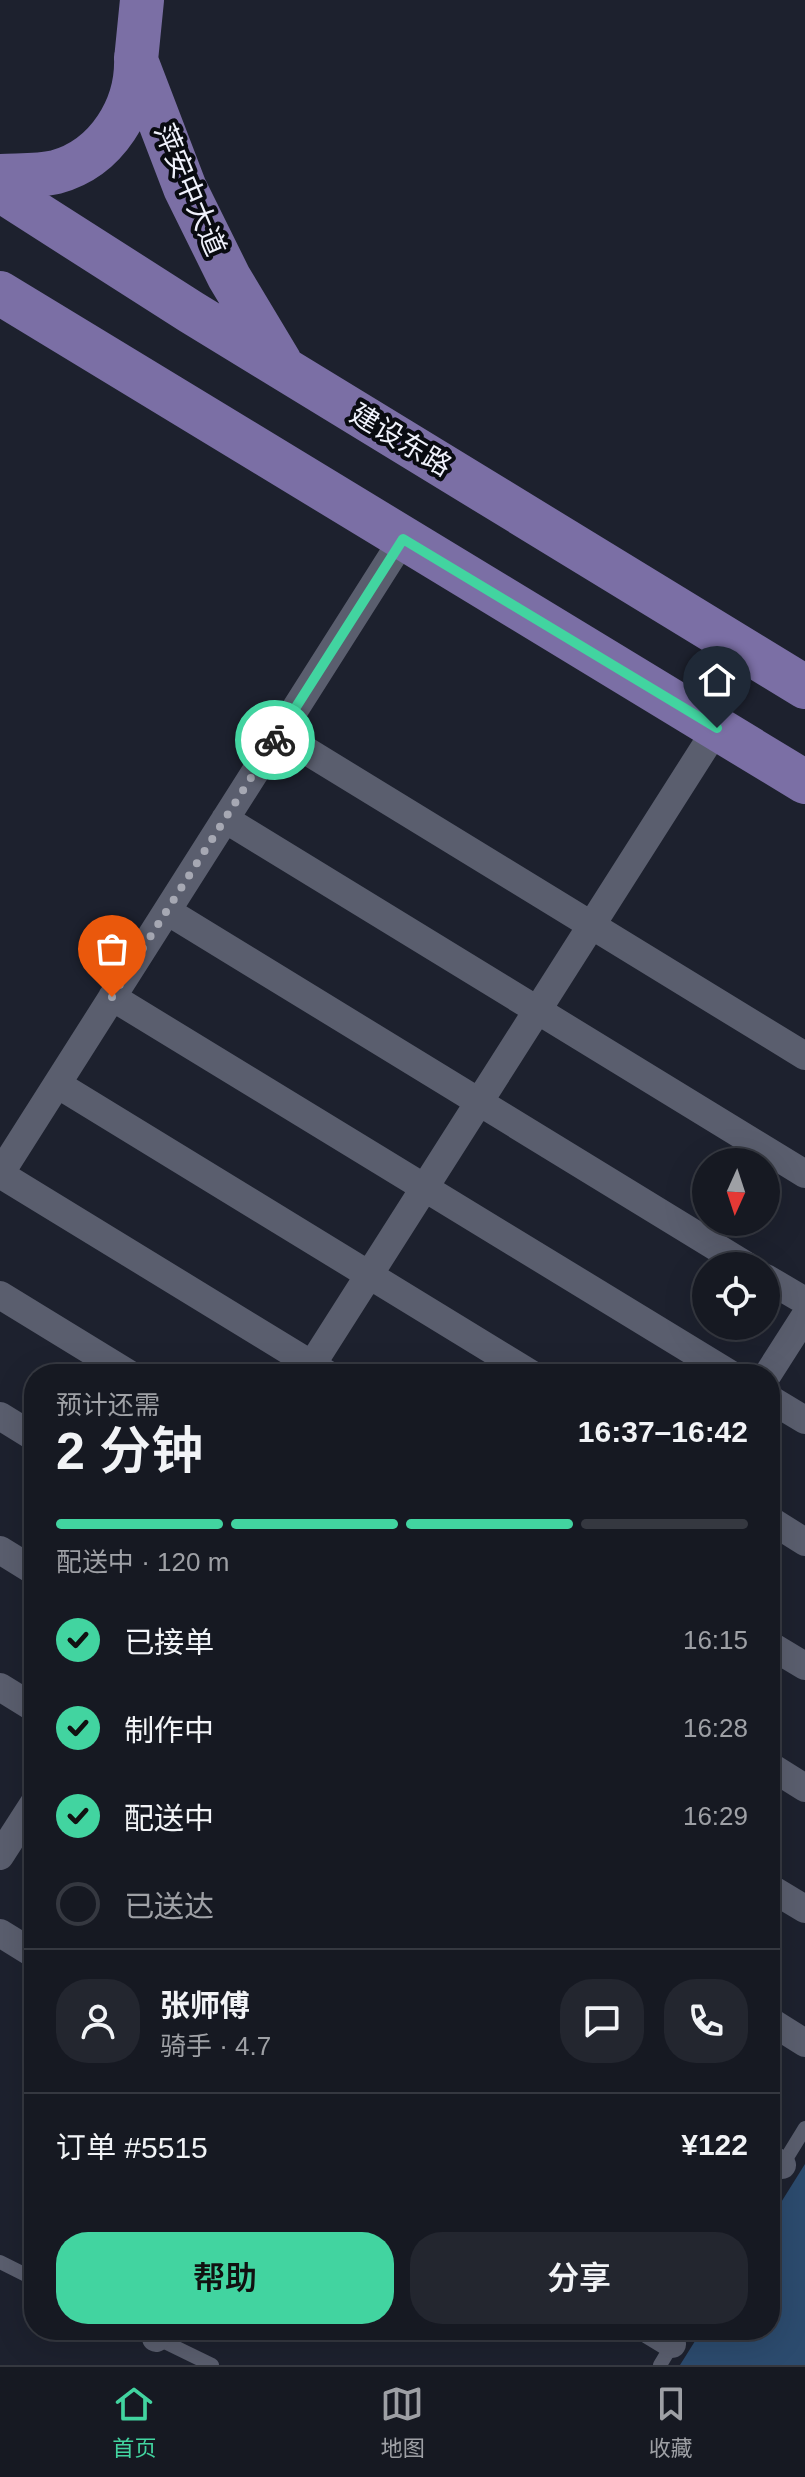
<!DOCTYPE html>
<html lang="zh">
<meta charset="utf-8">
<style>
:root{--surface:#161922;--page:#23262f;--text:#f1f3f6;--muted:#9ea0a5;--line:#353840;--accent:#42d4a0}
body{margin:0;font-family:Arial,"Noto Sans SC",sans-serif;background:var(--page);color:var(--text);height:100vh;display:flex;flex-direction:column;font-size:30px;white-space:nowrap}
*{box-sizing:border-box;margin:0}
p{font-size:26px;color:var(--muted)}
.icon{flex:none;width:44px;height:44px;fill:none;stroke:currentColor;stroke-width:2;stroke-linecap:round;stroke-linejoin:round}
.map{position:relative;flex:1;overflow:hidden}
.side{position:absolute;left:24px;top:1364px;width:756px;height:976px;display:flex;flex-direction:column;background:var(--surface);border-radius:32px;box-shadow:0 8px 32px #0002,0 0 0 2px var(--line)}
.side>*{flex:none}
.needle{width:52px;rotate:183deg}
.fabs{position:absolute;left:692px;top:1148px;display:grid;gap:16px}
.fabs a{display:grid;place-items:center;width:88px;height:88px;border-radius:50%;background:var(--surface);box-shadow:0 8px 32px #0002,0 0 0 2px var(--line);font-size:40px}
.pin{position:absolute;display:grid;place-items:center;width:68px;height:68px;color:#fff;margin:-82px -34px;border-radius:50% 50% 50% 0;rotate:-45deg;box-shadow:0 0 8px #0007}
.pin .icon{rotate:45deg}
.courier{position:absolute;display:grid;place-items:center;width:80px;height:80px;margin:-40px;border:6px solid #42d4a0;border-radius:50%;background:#fff;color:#222;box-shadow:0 2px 10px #0007}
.headline em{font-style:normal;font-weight:600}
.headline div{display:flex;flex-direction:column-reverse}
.headline{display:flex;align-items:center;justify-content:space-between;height:136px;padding:0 32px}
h1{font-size:52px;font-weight:600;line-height:60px}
.bar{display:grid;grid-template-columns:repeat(4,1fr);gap:12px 8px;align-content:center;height:96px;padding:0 32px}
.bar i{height:10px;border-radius:6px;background:var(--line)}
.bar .current{background:var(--accent)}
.bar p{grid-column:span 4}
.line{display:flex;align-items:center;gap:20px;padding:0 32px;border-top:2px solid var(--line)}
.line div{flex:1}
.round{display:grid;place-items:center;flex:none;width:84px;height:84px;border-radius:32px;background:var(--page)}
ol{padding:0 32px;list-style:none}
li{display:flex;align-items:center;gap:24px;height:88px}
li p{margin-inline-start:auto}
li .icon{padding:8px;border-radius:50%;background:var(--accent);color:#111;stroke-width:4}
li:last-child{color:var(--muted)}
li i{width:44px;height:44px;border:4px solid var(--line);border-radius:50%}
.button{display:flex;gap:16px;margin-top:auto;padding:16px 32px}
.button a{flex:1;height:92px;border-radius:32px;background:var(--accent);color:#111;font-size:32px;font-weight:600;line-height:92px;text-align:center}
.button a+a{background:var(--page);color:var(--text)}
.tabs{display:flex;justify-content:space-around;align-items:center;height:112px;border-top:2px solid var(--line);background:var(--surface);font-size:22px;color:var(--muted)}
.tabs a{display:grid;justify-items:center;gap:4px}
.tabs .current{color:var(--accent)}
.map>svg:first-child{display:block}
.building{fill:#2c4b6e}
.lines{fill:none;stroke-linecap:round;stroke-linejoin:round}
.lane{stroke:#5a5e6e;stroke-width:14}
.street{stroke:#5a5e6e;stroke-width:28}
.primary{stroke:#7b6fa5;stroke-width:44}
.done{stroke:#a6a8b3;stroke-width:8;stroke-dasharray:0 14.4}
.route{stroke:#42d4a0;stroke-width:10}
.labels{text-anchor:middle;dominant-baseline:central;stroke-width:8;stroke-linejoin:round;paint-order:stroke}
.street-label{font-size:28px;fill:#eff1fb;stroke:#090b11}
</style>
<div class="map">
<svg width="805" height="2365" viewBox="0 0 805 2365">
<rect width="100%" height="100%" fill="#1d212e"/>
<path class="building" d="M805 2164V2365H680L702 2330H770V2220Z"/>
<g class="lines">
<path class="lane" d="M770 2185 805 2128
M0 2262 34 2279
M140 2330 212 2365
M660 2365 681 2330"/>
<path class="street" d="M279 734 805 1056
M225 819 805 1174
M167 911 747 1266
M112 997 730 1374
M57 1084 531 1374
M0 1174 403 539
M0 1174 327 1374
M766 1278 805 1301
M0 1295 129 1374
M306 1374 717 728
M768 1374 805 1316
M770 1399 805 1420
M0 1416 34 1437
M770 1520 805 1542
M0 1550 34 1571
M770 1645 805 1666
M0 1687 34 1708
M770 1766 805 1788
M0 1856 34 1803
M770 1888 805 1909
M0 1933 34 1954
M770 2021 805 2043
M770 2158 782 2165
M649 2330 672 2344
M156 2338 161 2330"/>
<path class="primary" d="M142 0 136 60 185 188 229 277 280 362
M0 176C18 175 39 176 56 172 107 158 138 107 136 57
M0 190 191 312 805 687
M0 293 805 782"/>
</g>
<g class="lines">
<path class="done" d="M112 997 275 740"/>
<path class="route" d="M275 740 403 539 717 728"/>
</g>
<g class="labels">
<g class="street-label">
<text transform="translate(190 190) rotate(67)">萍安中大道</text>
<text transform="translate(401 440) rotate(31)">建设东路</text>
</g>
</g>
</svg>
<div class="fabs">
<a><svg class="needle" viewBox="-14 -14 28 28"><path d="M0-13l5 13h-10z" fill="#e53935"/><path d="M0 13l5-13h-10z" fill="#9ea0a5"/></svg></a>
<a><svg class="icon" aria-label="locate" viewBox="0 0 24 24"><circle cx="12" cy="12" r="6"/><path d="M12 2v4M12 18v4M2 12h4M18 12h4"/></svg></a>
</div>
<div class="pin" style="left:112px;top:997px;background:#ea580c"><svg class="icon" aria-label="bag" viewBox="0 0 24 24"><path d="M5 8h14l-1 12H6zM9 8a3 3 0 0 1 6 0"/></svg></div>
<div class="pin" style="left:717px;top:728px;background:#1f2937"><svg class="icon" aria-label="home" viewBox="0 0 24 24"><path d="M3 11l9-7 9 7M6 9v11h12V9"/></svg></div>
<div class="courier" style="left:275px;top:740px"><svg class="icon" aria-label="bike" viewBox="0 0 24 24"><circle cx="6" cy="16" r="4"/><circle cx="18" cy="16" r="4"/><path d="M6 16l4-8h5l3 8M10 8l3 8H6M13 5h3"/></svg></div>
<section class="side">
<div class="headline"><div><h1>2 分钟</h1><p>预计还需</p></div><em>16:37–16:42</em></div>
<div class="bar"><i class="current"></i><i class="current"></i><i class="current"></i><i></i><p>配送中 · 120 m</p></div>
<ol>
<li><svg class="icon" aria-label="check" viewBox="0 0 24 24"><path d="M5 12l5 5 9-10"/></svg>已接单<p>16:15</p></li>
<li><svg class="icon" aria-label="check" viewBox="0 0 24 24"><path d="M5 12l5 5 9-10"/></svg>制作中<p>16:28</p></li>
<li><svg class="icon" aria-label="check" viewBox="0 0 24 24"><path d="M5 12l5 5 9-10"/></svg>配送中<p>16:29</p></li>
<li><i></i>已送达</li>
</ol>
<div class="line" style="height:144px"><a class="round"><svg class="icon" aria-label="person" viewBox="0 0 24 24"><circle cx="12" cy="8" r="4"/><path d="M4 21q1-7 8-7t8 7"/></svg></a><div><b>张师傅</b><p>骑手 · 4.7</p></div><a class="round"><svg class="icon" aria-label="chat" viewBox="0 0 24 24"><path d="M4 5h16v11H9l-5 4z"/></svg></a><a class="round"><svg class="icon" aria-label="phone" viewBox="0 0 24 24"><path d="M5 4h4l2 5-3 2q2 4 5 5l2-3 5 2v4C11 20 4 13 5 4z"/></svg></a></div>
<div class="line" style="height:104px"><div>订单 #5515</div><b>¥122</b></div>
<div class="button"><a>帮助</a><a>分享</a></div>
</section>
</div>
<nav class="tabs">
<a class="current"><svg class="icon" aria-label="home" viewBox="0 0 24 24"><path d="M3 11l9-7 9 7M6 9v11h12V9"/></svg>首页</a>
<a><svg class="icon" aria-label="map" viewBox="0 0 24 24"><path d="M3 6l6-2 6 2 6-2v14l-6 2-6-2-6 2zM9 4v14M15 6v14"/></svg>地图</a>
<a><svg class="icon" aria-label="saved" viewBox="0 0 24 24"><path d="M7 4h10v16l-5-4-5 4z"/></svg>收藏</a>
</nav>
